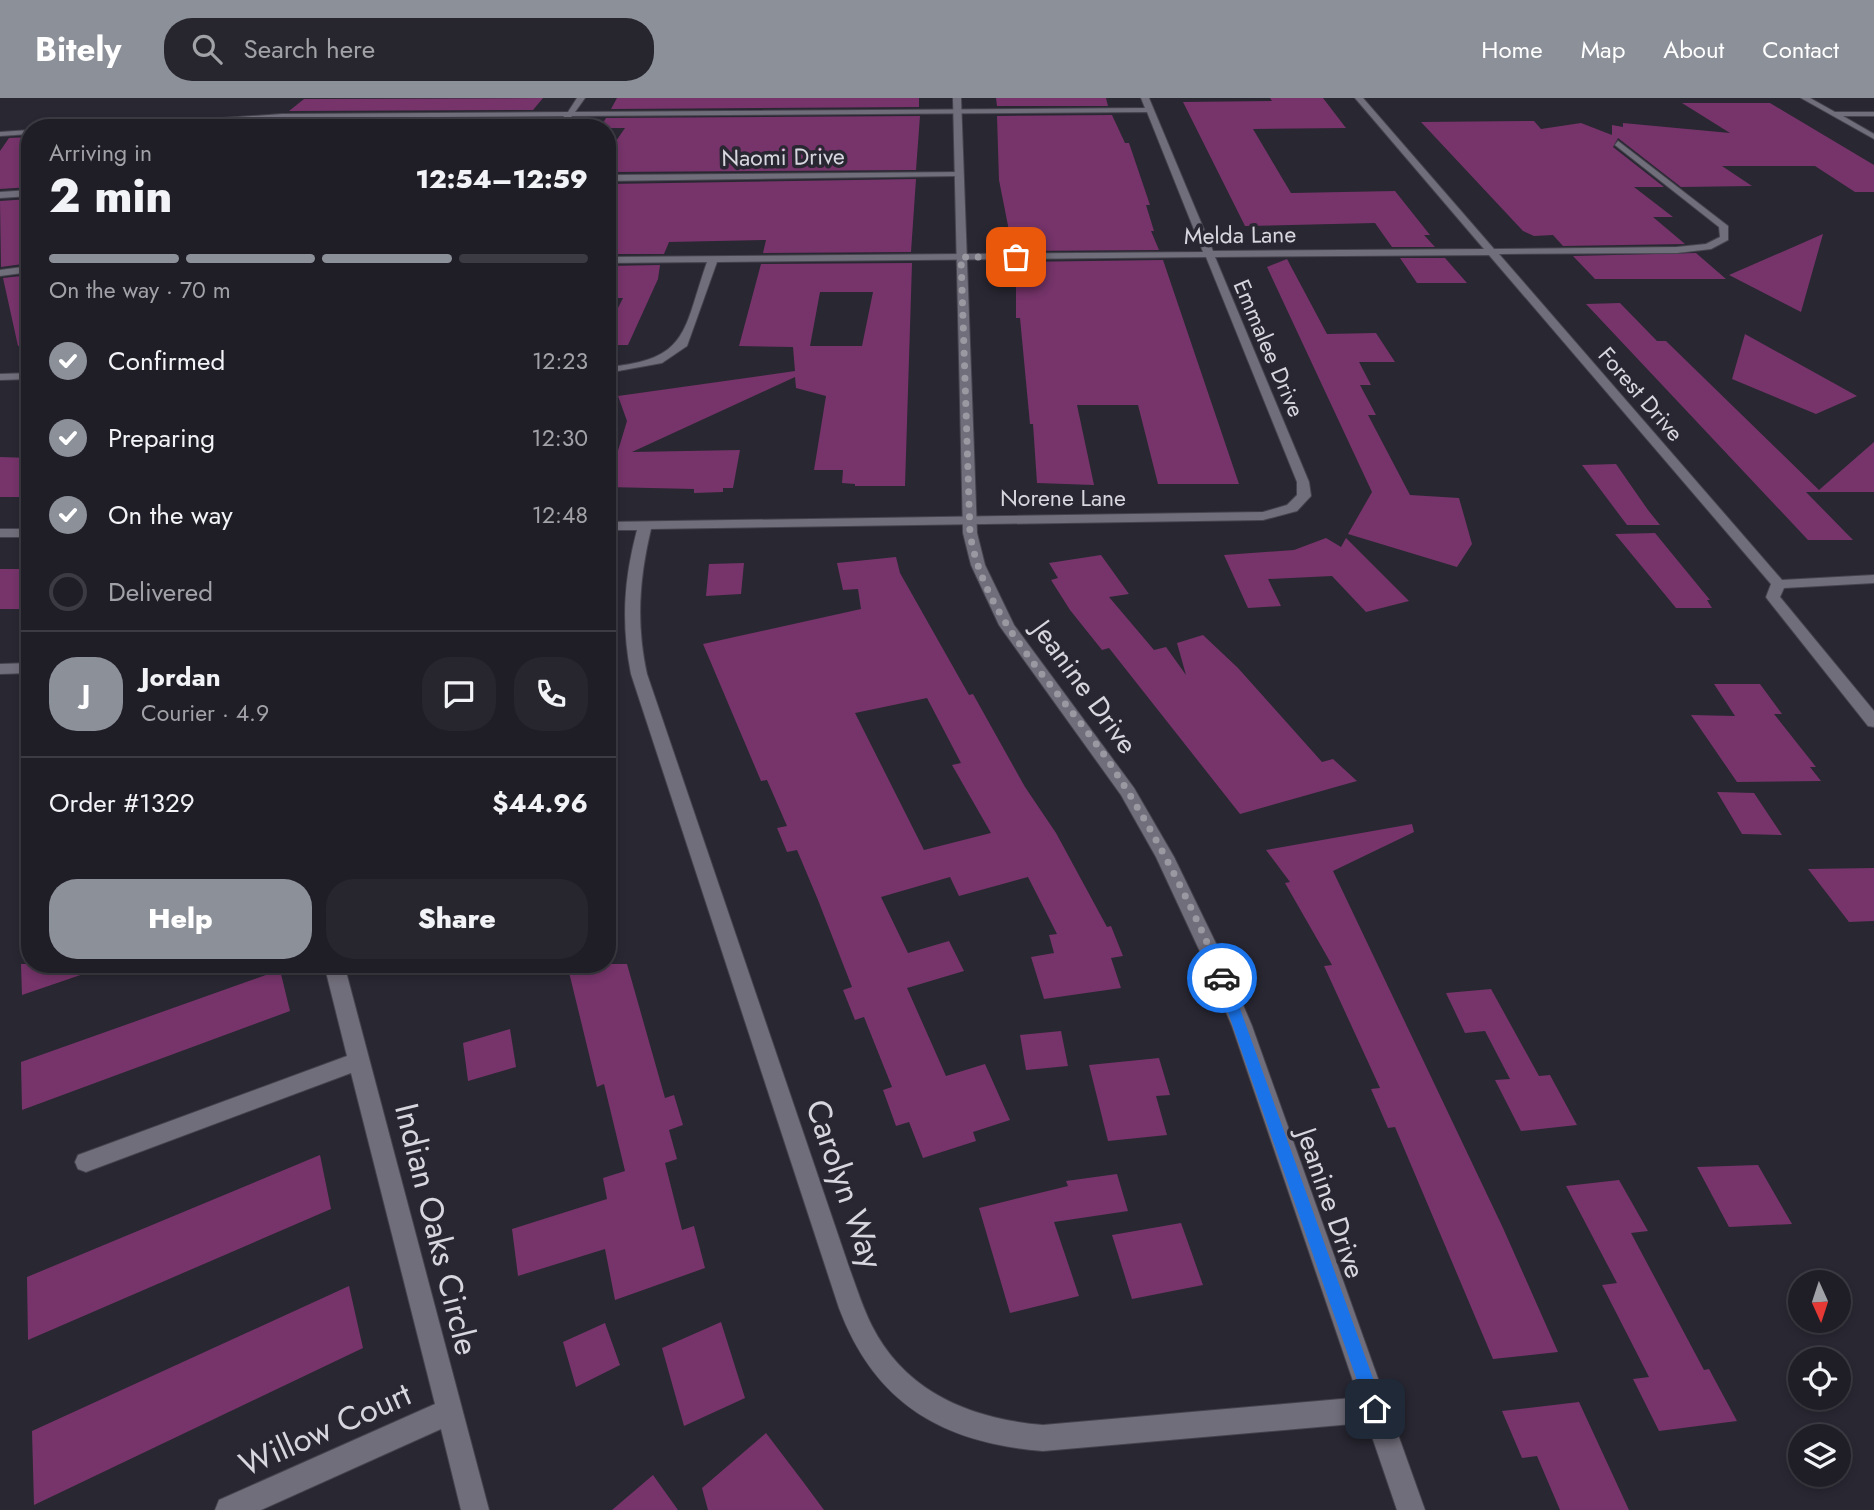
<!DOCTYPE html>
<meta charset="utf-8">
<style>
:root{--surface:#1f1d26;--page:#27262e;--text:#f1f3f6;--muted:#a1a2a7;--line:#3c3b43;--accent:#8c9099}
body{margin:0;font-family:Jost,sans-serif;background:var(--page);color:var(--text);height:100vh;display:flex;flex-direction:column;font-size:26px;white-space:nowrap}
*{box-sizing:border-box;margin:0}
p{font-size:23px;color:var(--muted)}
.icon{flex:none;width:38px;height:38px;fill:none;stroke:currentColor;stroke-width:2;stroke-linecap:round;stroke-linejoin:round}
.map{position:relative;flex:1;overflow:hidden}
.sheet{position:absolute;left:21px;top:21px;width:595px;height:854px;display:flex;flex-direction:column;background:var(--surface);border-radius:28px;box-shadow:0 4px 10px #0003,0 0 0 2px var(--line)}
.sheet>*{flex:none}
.needle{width:46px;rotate:177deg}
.buttons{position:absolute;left:1788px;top:1172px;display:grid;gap:14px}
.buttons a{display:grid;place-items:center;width:63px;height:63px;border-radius:50%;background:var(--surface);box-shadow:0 4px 10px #0003,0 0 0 2px var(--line);font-size:35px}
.pin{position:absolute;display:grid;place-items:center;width:60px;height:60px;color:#fff;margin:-30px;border-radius:14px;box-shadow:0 4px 10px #0006}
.courier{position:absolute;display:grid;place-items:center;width:70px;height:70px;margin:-35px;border:5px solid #1a73e8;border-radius:50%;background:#fff;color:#222;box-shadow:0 2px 9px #0007}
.summary em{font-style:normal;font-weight:800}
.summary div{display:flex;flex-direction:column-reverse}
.summary{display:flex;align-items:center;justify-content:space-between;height:119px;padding:0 28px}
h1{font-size:46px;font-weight:800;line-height:52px}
.bar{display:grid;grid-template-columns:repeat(4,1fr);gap:10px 7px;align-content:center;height:84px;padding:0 28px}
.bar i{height:9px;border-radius:5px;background:var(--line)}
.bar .on{background:var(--accent)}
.bar p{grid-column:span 4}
.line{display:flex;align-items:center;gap:18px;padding:0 28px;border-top:2px solid var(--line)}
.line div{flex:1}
.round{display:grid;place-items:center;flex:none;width:74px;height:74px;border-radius:28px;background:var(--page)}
ol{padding:0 28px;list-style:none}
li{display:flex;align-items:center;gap:21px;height:77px}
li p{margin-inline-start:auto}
li .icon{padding:7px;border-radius:50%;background:var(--accent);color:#fff;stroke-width:4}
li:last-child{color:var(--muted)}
li i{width:38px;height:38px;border:4px solid var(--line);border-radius:50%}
.cta{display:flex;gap:14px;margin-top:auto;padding:14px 28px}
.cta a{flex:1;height:80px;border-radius:28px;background:var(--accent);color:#fff;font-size:28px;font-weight:800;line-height:80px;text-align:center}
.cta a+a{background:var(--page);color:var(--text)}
header{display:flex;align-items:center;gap:42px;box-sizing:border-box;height:98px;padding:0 35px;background:var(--accent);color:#fff}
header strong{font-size:33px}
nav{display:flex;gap:38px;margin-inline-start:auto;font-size:24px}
.search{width:490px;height:63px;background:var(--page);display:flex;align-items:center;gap:18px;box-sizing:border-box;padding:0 24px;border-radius:28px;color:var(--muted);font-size:26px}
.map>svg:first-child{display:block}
.building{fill:#76346a;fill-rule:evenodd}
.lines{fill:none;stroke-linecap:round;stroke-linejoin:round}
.minor-casing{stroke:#45434d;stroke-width:2}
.tertiary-casing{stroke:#45434d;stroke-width:2}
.minor{fill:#716e7b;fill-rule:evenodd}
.tertiary{fill:#716e7b;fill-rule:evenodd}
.route{fill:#1a73e8}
.done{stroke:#9a99a2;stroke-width:7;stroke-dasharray:0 12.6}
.labels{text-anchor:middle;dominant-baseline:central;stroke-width:7;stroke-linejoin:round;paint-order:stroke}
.far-street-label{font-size:23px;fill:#d7d6de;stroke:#292732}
.street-label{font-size:28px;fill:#d7d6de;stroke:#292732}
.near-street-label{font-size:33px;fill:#d7d6de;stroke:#292732}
</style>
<header>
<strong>Bitely</strong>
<div class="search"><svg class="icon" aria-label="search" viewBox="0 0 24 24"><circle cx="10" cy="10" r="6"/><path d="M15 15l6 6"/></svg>Search here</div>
<nav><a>Home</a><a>Map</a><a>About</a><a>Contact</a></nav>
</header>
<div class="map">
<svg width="1874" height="1412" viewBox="0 0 1874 1412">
<rect width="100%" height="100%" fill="#292732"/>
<path class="building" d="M543 0 533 12 289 13 304 1Z
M617 0H919V9L611 11Z
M996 0H1106L1108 8H997Z
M1270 0H1323L1346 30 1253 31 1291 95 1395 93 1430 137H1424L1435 149H1392L1375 125 1245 128 1183 4 1272 3Z
M1682 5H1770L1874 67V94H1855L1815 68H1722L1752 88 1681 89 1618 40 1613 49 1664 89H1634L1673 119H1653L1685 146 1563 148 1553 137 1534 138 1523 133 1421 24 1534 23 1541 31 1581 25 1612 37V27L1623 29V25L1730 35Z
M1112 17 1125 45H1129L1150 107H1146L1154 133H1151L1159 152 1013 153 999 82 997 18Z
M920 18 916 72 607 74V56L625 30H600L606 20Z
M526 21 519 30H269L282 23Z
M30 39V89L0 91V53L9 40Z
M916 81 911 154 763 155 766 142 669 144 664 156H607V86Z
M30 101V165L1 169 0 103Z
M1823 136 1801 214 1729 177Z
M1696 155 1726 181H1595L1573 158Z
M1400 160H1445L1467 185H1417Z
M1287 161 1327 236 1376 235 1395 264H1359L1371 287H1360L1376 317H1368L1410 397 1459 400 1472 446 1457 469 1348 436 1372 394 1267 169Z
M1163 162 1239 386H1158L1138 307H1077L1094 387 1037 385 1033 326H1030L1020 220H1016V183H1019L1015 164Z
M912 165 905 388H855V386L842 385 843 372H814L826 298 796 290 795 279 632 354 740 352 733 390H723V394L694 395V391L607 389 627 323 618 298 795 273 793 249 739 248 761 166ZM820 194H873L862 248H810Z
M660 167 658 181 628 247H607V232L623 200H607V168Z
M30 177V246L18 248 3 180Z
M1620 205 1657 243H1666L1819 392 1874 344V394H1806L1853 442H1808L1586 206Z
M1745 236 1857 298 1816 316 1732 281Z
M0 359 30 360V399H0Z
M1616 366 1648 412 1660 427H1627L1582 367Z
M1655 435 1710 502H1707L1712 510H1676L1615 436Z
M1326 440 1341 449 1346 440 1409 503 1366 514 1332 478 1268 481 1281 508 1248 510 1224 457 1294 452Z
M1101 457 1129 496 1109 499 1154 552 1166 549 1186 577 1177 545 1203 537 1238 570 1322 664 1333 661 1357 683 1240 716 1109 550 1102 552 1070 512 1051 482 1058 480 1049 465Z
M896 459 900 475 969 597 973 596 1025 689 1056 735 1107 829 1111 828 1123 858 1111 860 1121 890 1044 901 1031 859 1054 855 1049 837 1057 836 1028 779 959 798 950 779 881 799 908 855 949 843 964 873 907 890 946 978 985 966 1010 1022 973 1034 976 1043 923 1060 909 1024 896 1028 883 992 892 989 864 919 855 922 843 892 852 889 818 802 797 752 787 754 777 730 787 728 767 682 761 683 703 546 861 511 858 491 843 492 837 465ZM927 600 961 665 952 667 991 735 924 752 855 615Z
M744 465 741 496 706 498 709 466Z
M0 471H30V501L21 511H0Z
M1714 586H1760L1782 616H1774L1816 669H1810L1821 683 1737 684 1691 617 1735 618Z
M1717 694 1754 695 1782 737 1742 736Z
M1412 726 1414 734 1333 773 1503 1130 1558 1254 1493 1261 1395 1029 1388 1030 1371 991 1380 990 1324 868 1332 867 1285 785 1290 784 1266 752Z
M1874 770V823L1849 824 1808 771Z
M21 866H97L98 871 22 897Z
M567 866H627L665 1000 674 997 683 1027 669 1032 677 1061 665 1065 682 1132 694 1128 705 1170 615 1202 605 1151 518 1178 512 1131 607 1101 603 1080 625 1073 604 986 597 989Z
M280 872 290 913 22 1012 21 964Z
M1491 891 1539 978 1550 977 1577 1027 1521 1033 1495 982 1510 981 1485 933 1465 935 1446 895Z
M510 931 516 969 468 983 463 945Z
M1061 933 1068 968 1026 972 1020 937Z
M1159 960 1170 997 1156 998 1167 1037 1108 1043 1089 967Z
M320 1057 331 1111 28 1242 27 1179Z
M1758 1067 1792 1126 1729 1129 1697 1069Z
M1117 1076 1128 1113 1054 1124 1079 1198 1010 1215 979 1110 1068 1088 1066 1083Z
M1619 1082 1648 1133 1631 1135 1704 1272 1709 1271 1737 1323 1659 1333 1633 1281 1649 1279 1602 1187 1617 1185 1566 1088Z
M1181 1125 1203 1187 1132 1201 1112 1137Z
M349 1188 363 1250 34 1407 32 1333Z
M721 1224 745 1300 684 1328 662 1250Z
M605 1225 620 1267 576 1289 563 1244Z
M1579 1304 1629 1412H1560L1537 1358 1522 1360 1502 1313Z
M766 1335 804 1385 824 1412H708L702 1390Z
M653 1377 678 1412H612Z"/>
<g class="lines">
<defs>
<path id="minor" d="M577 0H585L575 14 1145 10 1141 0H1149L1213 153 1484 151 1355 0H1363L1494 151 1677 149 1706 146 1720 139 1719 129 1615 47 1618 43 1728 128V142L1711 151 1677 155 1499 156 1782 482 1874 477V485L1784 490 1780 499 1874 613V629L1868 628 1768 502 1766 499 1771 486 1489 157 1215 159 1309 384 1311 398 1297 413 1263 422 651 431C639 481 636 526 647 576L850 1172C857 1191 863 1210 872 1228 906 1295 972 1321 1043 1327L1375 1298 1384 1302 1388 1311 1384 1320 1375 1324 1043 1353C943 1345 875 1306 839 1210L631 576C621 525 624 481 637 432H607V424L1263 414 1287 407 1297 397V384L1206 159 717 164 687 248 662 265 607 275V269C690 262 683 232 707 164L607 165V159L1203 154 1147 14 572 18 564 30H556L564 18 282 20 74 30 282 16 568 14Z
M1801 0H1810L1835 14H1874V18H1843L1874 36V41Z
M30 32V36L0 38V34Z
M962 74 959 78 607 83V77Z
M30 92V98L0 100V94Z
M30 168V174L0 178V172Z
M30 275V281L0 282V276Z
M0 431H30V439H0Z
M30 565V575L0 576V566Z
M324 866H344L489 1412H461L441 1331 261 1412H215L219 1402 435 1306 351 975 86 1074 78 1071 75 1064 78 1057 347 958Z"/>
<path id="tertiary" d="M953 0H961L977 435 985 467 1014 527 1134 690 1174 759 1223 860 1252 928 1425 1412H1397L1232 928 1203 860 1156 759 1121 697 999 527 971 467 963 435Z"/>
</defs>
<use href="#minor" class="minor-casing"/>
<use href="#tertiary" class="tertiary-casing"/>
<use href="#minor" class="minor"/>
<use href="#tertiary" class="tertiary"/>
</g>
<path class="route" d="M1222 875 1229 880 1384 1311 1381 1317 1375 1319 1369 1317 1367 1311 1216 880Z"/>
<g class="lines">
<path class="done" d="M1016 159H961L970 435C984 524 1060 591 1109 664 1153 731 1192 806 1222 880"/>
</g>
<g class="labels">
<g class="far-street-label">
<text transform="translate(783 59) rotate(-1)">Naomi Drive</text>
<text transform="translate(1240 137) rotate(-1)">Melda Lane</text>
<text transform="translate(1269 250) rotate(67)">Emmalee Drive</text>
<text transform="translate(1641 296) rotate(49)">Forest Drive</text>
<text x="1063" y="400">Norene Lane</text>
</g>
<g class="street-label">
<text transform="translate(1085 589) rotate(54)">Jeanine Drive</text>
<text transform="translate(1331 1105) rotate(71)">Jeanine Drive</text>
</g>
<g class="near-street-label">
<text transform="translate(845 1086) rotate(71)">Carolyn Way</text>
<text transform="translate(437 1131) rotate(76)">Indian Oaks Circle</text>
<text transform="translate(325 1331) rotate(-24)">Willow Court</text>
</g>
</g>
</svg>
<div class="buttons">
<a><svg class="needle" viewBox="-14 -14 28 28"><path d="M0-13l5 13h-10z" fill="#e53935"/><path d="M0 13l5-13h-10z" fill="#a1a2a7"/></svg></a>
<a><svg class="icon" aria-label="locate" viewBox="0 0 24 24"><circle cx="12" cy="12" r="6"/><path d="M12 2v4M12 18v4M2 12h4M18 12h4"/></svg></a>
<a><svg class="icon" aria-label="layers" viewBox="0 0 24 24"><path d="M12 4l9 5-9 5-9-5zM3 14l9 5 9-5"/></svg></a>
</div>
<div class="pin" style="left:1016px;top:159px;background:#ea580c"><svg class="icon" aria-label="bag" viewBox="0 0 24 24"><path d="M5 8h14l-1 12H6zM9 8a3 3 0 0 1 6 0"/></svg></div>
<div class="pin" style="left:1375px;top:1311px;background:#1f2937"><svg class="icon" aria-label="home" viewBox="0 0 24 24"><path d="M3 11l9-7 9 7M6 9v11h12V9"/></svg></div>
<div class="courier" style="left:1222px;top:880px"><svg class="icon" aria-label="car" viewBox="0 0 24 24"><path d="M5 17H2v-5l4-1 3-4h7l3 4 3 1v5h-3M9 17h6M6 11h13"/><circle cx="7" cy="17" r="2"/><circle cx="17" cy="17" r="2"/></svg></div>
<section class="sheet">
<div class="summary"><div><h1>2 min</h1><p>Arriving in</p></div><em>12:54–12:59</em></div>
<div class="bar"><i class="on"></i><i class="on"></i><i class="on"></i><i></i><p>On the way · 70 m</p></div>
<ol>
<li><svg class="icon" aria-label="check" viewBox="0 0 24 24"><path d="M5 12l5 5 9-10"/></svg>Confirmed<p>12:23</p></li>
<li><svg class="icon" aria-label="check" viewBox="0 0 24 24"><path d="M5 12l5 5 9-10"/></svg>Preparing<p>12:30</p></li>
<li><svg class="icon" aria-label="check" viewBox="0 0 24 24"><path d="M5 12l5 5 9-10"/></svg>On the way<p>12:48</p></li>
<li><i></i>Delivered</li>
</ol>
<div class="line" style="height:126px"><b class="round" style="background:var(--accent);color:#fff">J</b><div><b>Jordan</b><p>Courier · 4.9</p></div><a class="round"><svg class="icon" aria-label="chat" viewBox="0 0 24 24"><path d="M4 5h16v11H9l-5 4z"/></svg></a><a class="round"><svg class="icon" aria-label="phone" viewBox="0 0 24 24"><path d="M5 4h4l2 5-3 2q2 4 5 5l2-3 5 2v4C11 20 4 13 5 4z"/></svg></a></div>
<div class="line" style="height:91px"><div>Order #1329</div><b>$44.96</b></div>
<div class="cta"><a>Help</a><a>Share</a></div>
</section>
</div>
